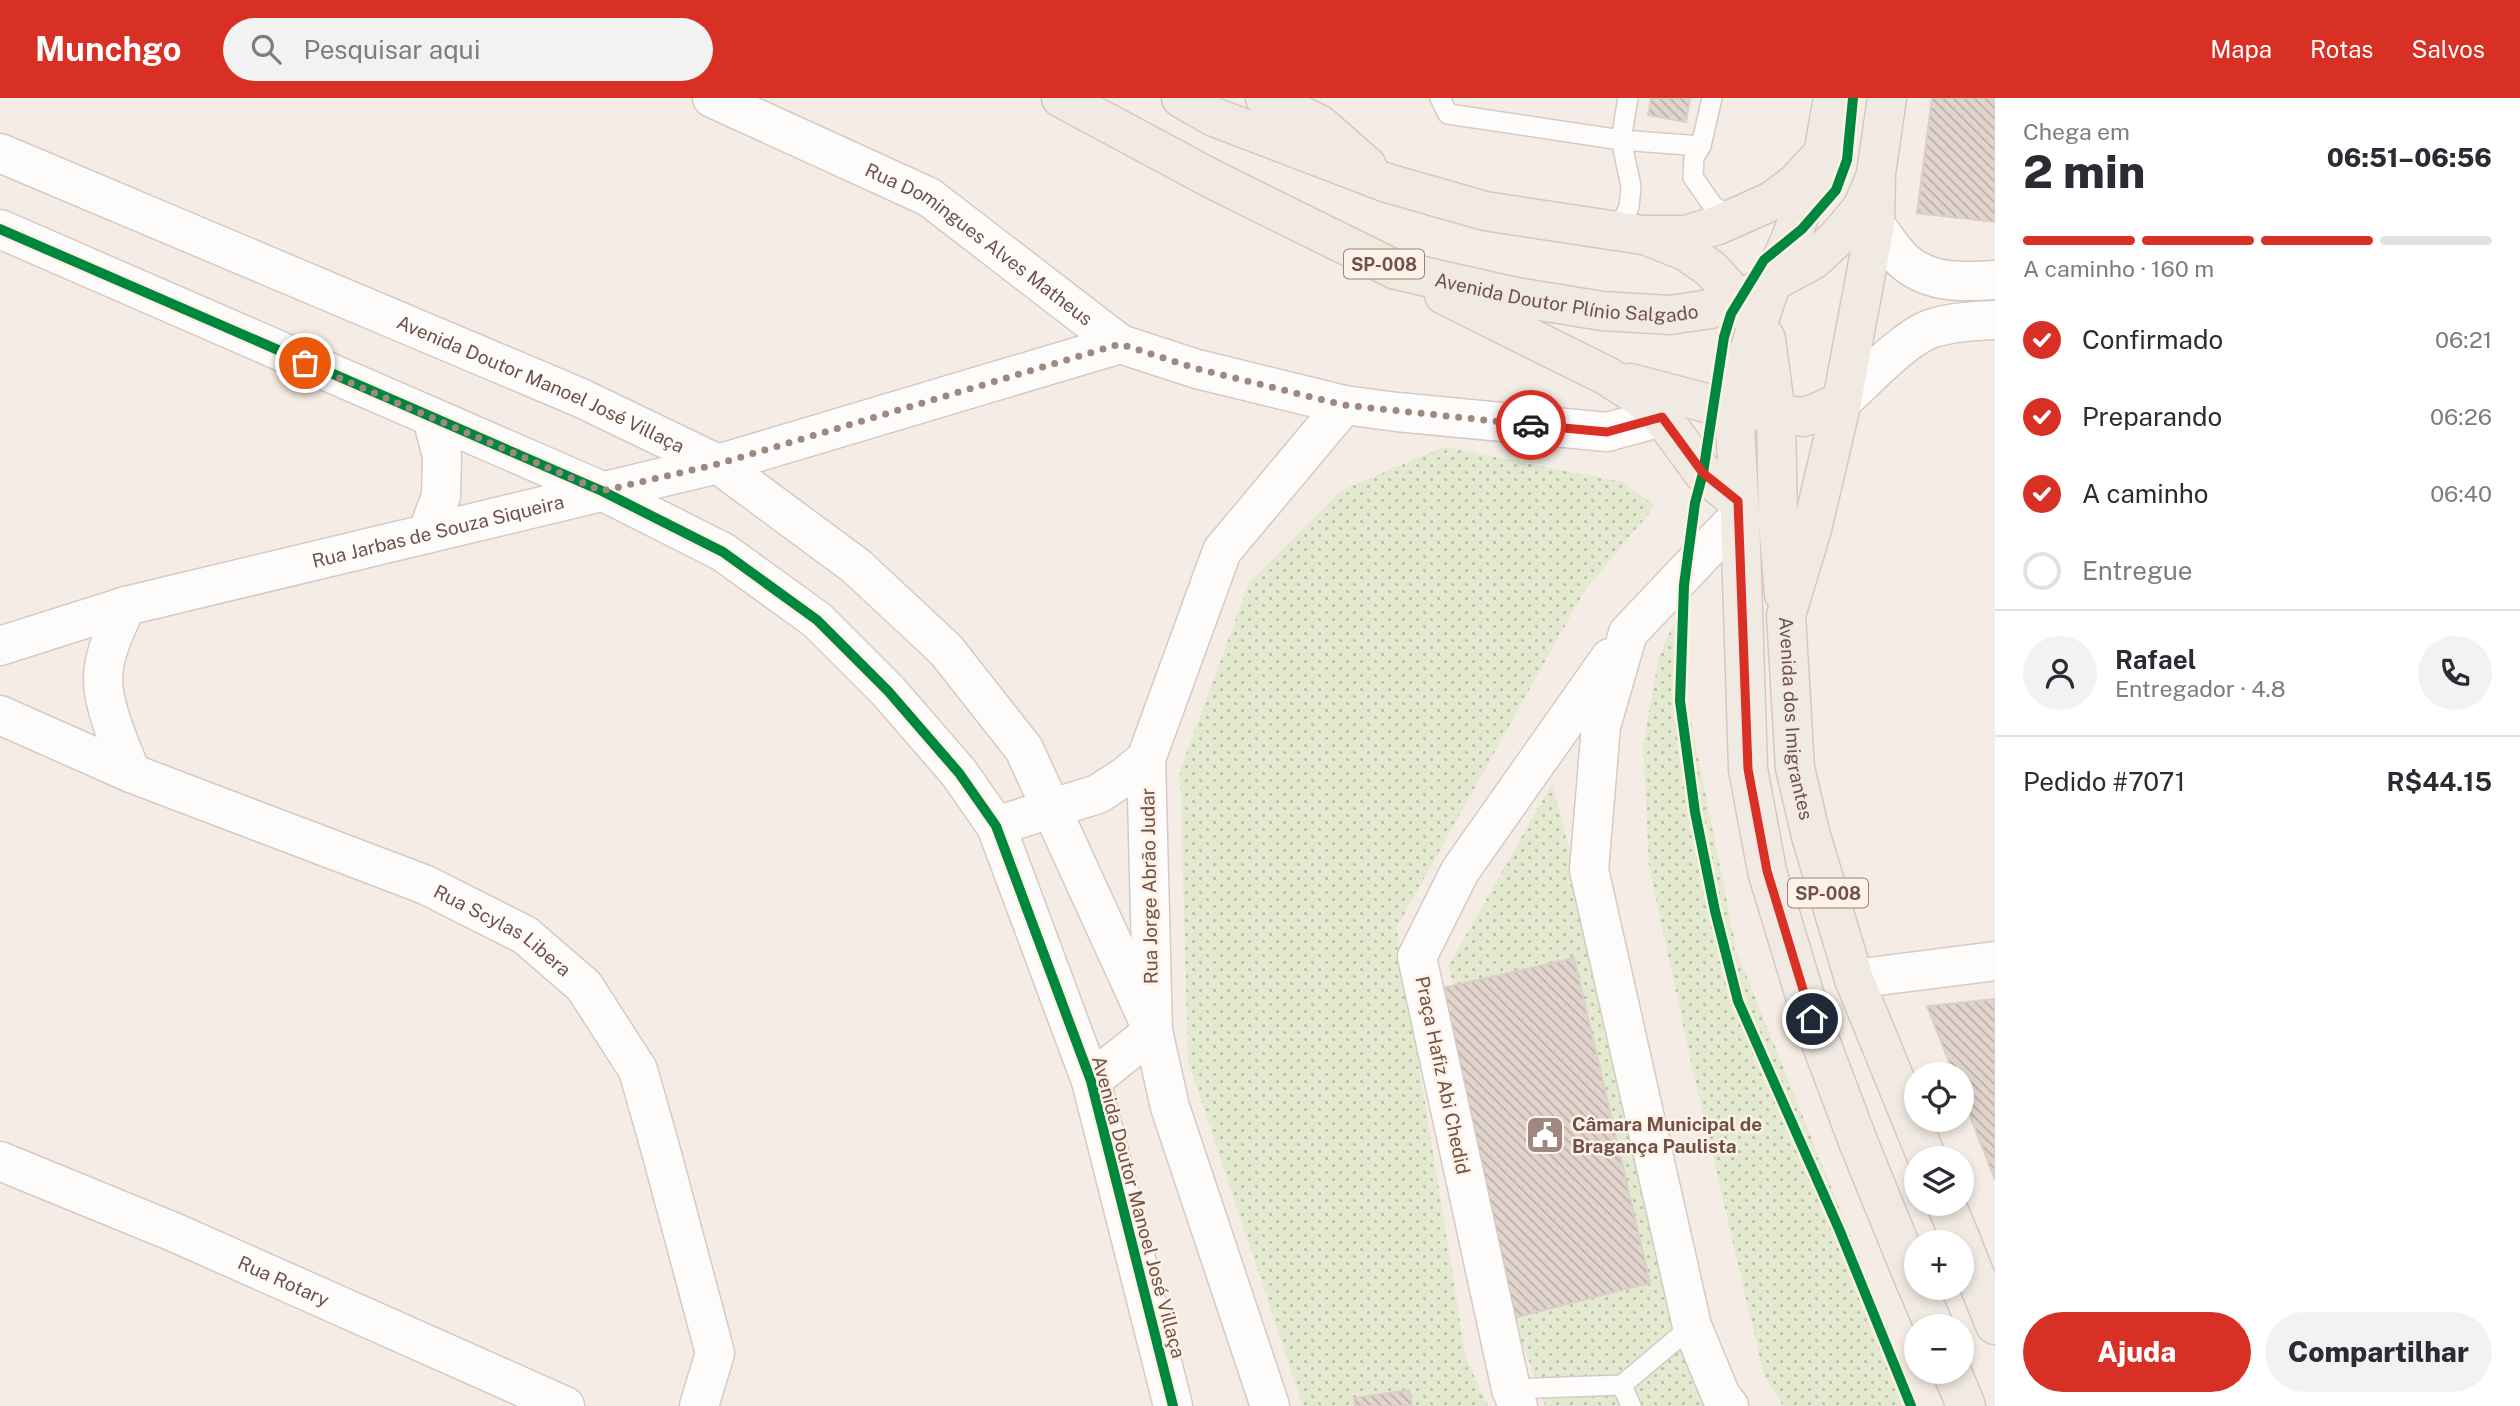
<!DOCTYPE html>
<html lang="pt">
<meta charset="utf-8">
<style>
:root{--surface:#fff;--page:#f2f2f3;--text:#2b2b33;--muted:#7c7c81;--line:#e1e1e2;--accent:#d93025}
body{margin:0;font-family:"Public Sans",sans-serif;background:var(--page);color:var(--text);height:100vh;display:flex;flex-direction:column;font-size:26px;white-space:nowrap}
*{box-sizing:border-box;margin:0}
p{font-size:23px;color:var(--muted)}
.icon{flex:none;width:38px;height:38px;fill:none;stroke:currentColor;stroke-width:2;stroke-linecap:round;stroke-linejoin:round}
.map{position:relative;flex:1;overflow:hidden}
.side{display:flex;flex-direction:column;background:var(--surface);width:525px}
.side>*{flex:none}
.buttons{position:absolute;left:1904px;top:964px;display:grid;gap:14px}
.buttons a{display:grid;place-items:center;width:70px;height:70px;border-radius:50%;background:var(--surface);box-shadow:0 4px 10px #0003;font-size:35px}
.pin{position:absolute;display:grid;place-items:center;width:60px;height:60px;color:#fff;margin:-30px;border:4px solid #fff;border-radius:50%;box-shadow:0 2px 7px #0007}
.courier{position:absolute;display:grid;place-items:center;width:70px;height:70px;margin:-35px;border:5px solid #d93025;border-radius:50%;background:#fff;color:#222;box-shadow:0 2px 9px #0007}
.summary em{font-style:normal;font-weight:800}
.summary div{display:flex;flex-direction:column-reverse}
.summary{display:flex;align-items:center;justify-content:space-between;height:119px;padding:0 28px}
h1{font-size:46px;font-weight:800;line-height:52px}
.bar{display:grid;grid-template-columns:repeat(4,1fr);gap:10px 7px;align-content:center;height:84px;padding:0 28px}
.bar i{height:9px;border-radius:5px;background:var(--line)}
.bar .active{background:var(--accent)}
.bar p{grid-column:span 4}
.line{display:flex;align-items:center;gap:18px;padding:0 28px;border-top:2px solid var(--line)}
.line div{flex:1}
.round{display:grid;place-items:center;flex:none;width:74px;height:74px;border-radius:37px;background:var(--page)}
ol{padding:0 28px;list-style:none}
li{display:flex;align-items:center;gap:21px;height:77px}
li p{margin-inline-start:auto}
li .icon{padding:7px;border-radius:50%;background:var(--accent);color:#fff;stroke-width:4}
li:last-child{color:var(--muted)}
li i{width:38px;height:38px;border:4px solid var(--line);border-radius:50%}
.cta{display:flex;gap:14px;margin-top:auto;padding:14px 28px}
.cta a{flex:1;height:80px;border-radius:42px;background:var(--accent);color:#fff;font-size:28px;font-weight:800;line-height:80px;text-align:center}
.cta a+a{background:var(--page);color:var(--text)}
header{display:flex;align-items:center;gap:42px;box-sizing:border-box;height:98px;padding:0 35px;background:var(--accent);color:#fff}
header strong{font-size:33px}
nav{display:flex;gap:38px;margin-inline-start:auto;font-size:24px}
.search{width:490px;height:63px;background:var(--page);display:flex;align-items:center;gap:18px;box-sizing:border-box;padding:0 24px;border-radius:38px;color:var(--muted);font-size:26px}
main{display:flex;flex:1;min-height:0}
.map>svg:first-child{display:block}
.park{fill:url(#park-dots)}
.building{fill:url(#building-back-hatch);stroke:#ddcfc8;stroke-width:2}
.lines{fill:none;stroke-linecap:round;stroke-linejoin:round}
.service-casing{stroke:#d5cac4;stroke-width:22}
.minor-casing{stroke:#d5cac4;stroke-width:41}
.secondary-casing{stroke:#d4c9c2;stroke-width:41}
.primary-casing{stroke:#d3c9c3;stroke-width:41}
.service{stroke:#fefcfb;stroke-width:19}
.minor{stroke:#fefcfb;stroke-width:38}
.secondary{stroke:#fefcfb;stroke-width:38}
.primary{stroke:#f1eae3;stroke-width:38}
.cycleway-casing{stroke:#fef1e5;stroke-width:15}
.cycleway{stroke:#00873e;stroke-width:10}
.done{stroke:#9e887f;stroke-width:7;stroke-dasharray:0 12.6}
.route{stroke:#d93025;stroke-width:9}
.labels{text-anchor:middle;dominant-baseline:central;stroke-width:5;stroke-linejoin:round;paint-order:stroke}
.shield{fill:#fef1e5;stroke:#9a8277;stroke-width:2}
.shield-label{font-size:18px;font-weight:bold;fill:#6f5248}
.street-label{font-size:19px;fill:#6f5248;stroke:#fef1e5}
.poi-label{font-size:19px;font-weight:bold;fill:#6f5248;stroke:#fef1e5;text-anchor:start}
</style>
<header>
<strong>Munchgo</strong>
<div class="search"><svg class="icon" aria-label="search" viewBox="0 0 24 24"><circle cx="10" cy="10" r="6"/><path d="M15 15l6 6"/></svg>Pesquisar aqui</div>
<nav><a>Mapa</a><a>Rotas</a><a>Salvos</a></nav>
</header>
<main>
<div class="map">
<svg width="1995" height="1308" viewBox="0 0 1995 1308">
<defs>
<pattern id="park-dots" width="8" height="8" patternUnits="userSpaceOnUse" patternTransform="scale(1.75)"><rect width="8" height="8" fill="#e3ead0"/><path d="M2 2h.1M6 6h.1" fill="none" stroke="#bcc0ab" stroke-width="1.8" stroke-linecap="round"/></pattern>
<pattern id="building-back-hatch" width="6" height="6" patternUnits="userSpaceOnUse" patternTransform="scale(1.75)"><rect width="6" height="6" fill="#e1d4cd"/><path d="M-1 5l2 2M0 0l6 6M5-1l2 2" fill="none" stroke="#bbafa8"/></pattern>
</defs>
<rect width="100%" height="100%" fill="#f5ede5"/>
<path class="park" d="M1444 349 1623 384 1655 408 1585 492 1397 829 1466 1260 1488 1308H1303L1188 963 1180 673 1249 485 1342 392Z
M1678 516 1684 588 1737 854 1919 1308H1783L1764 1278 1693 973 1649 769 1643 647 1659 558Z
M1552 685 1713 1308H1545L1513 1220 1449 867Z"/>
<path class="building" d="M1651 0H1690L1686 24 1648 17Z
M1932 0H1995V124L1917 115Z
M1574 860 1650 1185 1513 1220 1443 890Z
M1995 901V1082L1962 997V976H1954L1927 908Z
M1409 1292 1412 1308H1355L1354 1300Z"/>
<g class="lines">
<defs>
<path id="service" d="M1440 0 1448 16 1621 42 1701 48
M1712 0 1701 48 1694 59 1693 79 1713 108 1734 120
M1617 134 1629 109 1631 88 1621 42 1628 0
M1622 1287 1631 1308
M1511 1291 1622 1287 1692 1228"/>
<g id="minor">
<path id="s1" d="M712 0 929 99 1120 246 1197 271 1344 307 1397 314 1607 334 1662 319"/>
<path id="s2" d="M0 55 581 300 718 366 856 468 946 552 1024 651 1153 933"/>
<path d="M0 131 602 393 723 454 817 522 888 593 959 675 996 728 1091 983 1173 1308"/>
<path d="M427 436 441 398 442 358 432 320"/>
<path d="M126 508C116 531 103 556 103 581 103 610 121 648 131 675"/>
<path id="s3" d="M0 548 126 508 718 366 1120 246"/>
<path id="s4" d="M0 617 131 675 426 787 525 837 584 888 638 972 661 1053 715 1255 699 1308"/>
<path d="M996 728 1098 696 1124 679 1146 661"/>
<path d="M1854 881 1995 863"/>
<path d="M1091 983 1153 933"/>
<path id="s5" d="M0 1063 176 1135 565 1308"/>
<path d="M1270 1308 1170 1009 1153 933 1146 661 1222 453 1344 307"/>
<path d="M1518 1308 1511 1291 1417 859 1460 773 1610 560"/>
<path d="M1729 1308 1721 1298 1692 1228 1589 772 1601 628 1628 535 1740 417"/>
</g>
<path id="secondary" d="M1875 127C1885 139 1894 155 1906 165 1932 186 1964 184 1995 182
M1842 303C1865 283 1903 241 1930 231 1951 224 1973 223 1995 222"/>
<g id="primary">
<path id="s6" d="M1061 0 1214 82 1396 172 1516 199 1602 213 1670 217 1710 211 1739 202 1813 162 1837 140 1862 110 1874 82"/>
<path d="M1181 0 1214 19 1387 85 1485 113 1643 137H1686L1718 127 1772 103 1796 85 1815 64"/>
<path d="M1265 0 1319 26 1367 68"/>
<path d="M1833 0 1824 51 1791 140 1772 183 1743 271 1734 311 1740 417 1748 671 1767 773 1812 921 1859 1046 1916 1186"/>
<path id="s7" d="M1887 0 1876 75 1875 127 1842 303 1812 431 1786 517 1795 670 1811 738 1854 881 1927 1060"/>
<path d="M1652 140 1685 153 1711 171 1739 202 1766 241 1776 316 1778 424 1784 496"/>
<path d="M1444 197 1607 278 1638 298 1662 319 1703 375 1738 403"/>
<path d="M1630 285 1714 307 1803 319 1816 315 1842 303"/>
<path d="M1946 1106 1962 1144"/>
<path d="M1962 1145 1995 1227"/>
<path d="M1918 1190 1934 1228"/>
<path d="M1952 1274 1966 1308"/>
</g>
</defs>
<use href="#service" class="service-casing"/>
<use href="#minor" class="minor-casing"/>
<use href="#secondary" class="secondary-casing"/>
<use href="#primary" class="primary-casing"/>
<use href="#service" class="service"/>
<use href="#minor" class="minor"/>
<use href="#secondary" class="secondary"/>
<use href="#primary" class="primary"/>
<defs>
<path id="cycleway" d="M1853 0 1847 62 1836 92 1802 131 1764 162 1731 216 1724 239 1703 375 1695 405 1684 487 1680 603 1695 714 1715 813 1738 903 1839 1131 1911 1308
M0 131 602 393 723 454 817 522 888 593 959 675 996 728 1091 983 1173 1308"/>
</defs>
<use href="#cycleway" class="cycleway-casing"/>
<use href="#cycleway" class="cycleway"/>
</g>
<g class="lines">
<path class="done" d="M305 265 602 393 718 366 1120 246 1198 271 1344 307 1531 327"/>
<path class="route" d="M1531 327 1607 334 1662 319 1703 375 1738 403 1748 671 1767 773 1812 921"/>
</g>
<defs>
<symbol id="civic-square" viewBox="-11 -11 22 22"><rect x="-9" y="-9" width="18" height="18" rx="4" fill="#9e887f" stroke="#fef1e5"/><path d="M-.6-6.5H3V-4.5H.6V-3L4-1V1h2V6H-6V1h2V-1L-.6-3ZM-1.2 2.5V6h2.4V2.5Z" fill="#fff"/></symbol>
</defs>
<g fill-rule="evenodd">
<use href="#civic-square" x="1523" y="1015" width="44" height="44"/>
</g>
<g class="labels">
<g class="shield">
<rect x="1344" y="151.5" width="80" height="29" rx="5"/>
<rect x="1788" y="780.5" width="80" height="29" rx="5"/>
</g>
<g class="shield-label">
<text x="1384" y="166">SP-008</text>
<text x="1828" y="795">SP-008</text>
</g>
<g class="street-label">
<text stroke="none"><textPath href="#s1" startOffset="306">Rua Domingues Alves Matheus</textPath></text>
<text stroke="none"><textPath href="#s6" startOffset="550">Avenida Doutor Plínio Salgado</textPath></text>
<text stroke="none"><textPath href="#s2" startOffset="588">Avenida Doutor Manoel José Villaça</textPath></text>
<text stroke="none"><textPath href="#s3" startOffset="453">Rua Jarbas de Souza Siqueira</textPath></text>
<text stroke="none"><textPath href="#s7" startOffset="632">Avenida dos Imigrantes</textPath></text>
<text transform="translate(1149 788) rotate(-91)">Rua Jorge Abrão Judar</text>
<text stroke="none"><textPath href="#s4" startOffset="548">Rua Scylas Libera</textPath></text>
<text transform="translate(1443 977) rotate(78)">Praça Hafiz Abi Chedid</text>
<text transform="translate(1139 1109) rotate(75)">Avenida Doutor Manoel José Villaça</text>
<text stroke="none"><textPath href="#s5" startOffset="308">Rua Rotary</textPath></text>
</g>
<g class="poi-label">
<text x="1572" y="1026">Câmara Municipal de<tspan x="1572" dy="22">Bragança Paulista</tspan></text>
</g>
</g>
</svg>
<div class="buttons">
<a><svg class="icon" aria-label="locate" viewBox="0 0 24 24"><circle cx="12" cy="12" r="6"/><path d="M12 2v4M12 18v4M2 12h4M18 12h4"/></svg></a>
<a><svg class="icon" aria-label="layers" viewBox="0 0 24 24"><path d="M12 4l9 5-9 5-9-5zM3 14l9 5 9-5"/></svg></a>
<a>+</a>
<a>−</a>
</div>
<div class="pin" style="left:305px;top:265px;background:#ea580c"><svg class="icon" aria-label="bag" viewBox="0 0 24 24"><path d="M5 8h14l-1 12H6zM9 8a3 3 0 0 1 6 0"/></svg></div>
<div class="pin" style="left:1812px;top:921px;background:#1f2937"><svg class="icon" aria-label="home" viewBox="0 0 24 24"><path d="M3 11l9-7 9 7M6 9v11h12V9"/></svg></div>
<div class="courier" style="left:1531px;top:327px"><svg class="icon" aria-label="car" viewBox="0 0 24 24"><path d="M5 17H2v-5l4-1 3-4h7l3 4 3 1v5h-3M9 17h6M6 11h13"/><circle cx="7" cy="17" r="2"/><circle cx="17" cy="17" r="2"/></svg></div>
</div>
<section class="side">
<div class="summary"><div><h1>2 min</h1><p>Chega em</p></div><em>06:51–06:56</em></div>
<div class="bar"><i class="active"></i><i class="active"></i><i class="active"></i><i></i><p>A caminho · 160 m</p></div>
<ol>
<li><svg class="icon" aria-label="check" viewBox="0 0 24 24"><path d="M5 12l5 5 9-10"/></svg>Confirmado<p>06:21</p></li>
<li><svg class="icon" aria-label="check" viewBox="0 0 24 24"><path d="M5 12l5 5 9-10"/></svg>Preparando<p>06:26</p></li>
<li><svg class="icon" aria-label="check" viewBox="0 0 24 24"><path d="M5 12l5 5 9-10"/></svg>A caminho<p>06:40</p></li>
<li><i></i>Entregue</li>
</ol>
<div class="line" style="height:126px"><a class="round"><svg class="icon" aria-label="person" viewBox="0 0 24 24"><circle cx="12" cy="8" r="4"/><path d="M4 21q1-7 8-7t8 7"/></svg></a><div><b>Rafael</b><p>Entregador · 4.8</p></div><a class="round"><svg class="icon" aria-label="phone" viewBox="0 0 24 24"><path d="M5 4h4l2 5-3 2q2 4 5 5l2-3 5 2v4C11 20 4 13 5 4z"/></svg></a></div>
<div class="line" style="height:91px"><div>Pedido #7071</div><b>R$44.15</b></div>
<div class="cta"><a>Ajuda</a><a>Compartilhar</a></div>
</section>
</main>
